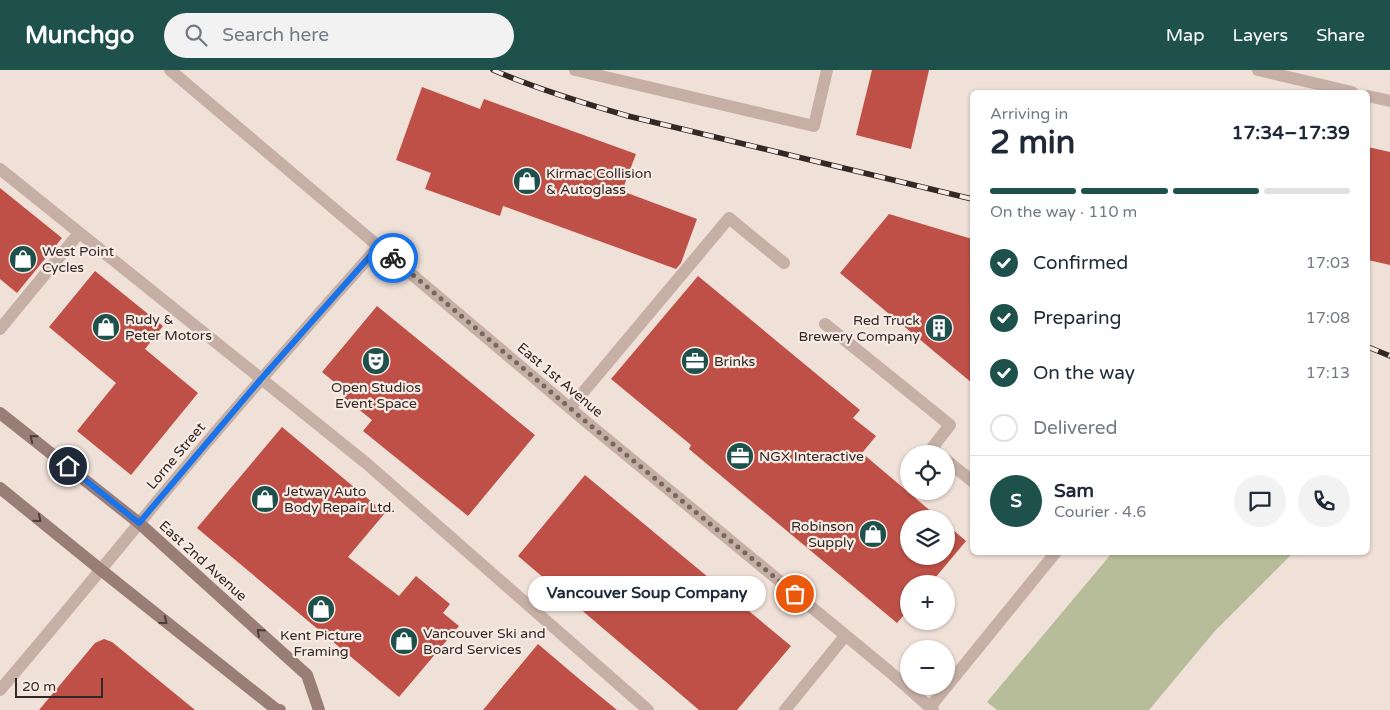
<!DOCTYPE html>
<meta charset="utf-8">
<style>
:root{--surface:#fff;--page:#f2f2f3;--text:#1f2937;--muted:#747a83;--line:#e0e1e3;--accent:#1e514c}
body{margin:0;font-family:"Varela Round",sans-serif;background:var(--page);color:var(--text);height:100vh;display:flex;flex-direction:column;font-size:19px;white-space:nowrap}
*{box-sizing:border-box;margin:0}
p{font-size:16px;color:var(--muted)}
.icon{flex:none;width:28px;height:28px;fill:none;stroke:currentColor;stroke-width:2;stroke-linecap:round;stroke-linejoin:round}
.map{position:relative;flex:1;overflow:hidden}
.details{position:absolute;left:970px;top:20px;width:400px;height:465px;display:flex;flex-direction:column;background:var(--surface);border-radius:8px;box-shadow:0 1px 4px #0004}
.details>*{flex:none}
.buttons{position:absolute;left:900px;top:375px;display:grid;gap:10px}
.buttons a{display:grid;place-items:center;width:55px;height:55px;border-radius:50%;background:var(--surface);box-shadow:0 1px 4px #0004;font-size:25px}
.scale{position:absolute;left:15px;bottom:12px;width:88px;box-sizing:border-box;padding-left:5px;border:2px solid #322826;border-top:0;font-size:14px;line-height:18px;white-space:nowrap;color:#322826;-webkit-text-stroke:4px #f7ebe4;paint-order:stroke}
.pin{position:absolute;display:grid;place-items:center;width:42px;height:42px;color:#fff;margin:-21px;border:2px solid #fff;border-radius:50%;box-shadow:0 1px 5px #0007}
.courier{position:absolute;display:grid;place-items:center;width:50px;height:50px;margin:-25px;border:4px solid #1a73e8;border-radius:50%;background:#fff;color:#222;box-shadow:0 1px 6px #0007}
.bubble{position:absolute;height:35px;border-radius:18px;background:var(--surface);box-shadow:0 1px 4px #0004;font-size:16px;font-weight:700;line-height:35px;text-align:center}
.summary em{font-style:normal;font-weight:700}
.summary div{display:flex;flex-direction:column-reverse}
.summary{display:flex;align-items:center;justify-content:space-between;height:85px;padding:0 20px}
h1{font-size:32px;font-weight:700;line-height:38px}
.bar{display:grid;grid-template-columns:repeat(4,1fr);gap:8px 5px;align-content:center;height:60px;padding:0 20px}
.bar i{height:6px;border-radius:4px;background:var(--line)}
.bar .active{background:var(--accent)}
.bar p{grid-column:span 4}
.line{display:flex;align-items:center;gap:12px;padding:0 20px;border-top:1px solid var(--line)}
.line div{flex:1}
.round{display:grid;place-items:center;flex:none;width:52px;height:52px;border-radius:26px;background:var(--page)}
ol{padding:0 20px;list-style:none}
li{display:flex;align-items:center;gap:15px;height:55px}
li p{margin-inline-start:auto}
li .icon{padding:5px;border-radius:50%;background:var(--accent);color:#fff;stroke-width:4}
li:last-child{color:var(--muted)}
li i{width:28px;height:28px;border:2px solid var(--line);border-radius:50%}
header{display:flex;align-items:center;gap:30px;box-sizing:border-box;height:70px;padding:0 25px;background:var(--accent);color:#fff}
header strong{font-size:24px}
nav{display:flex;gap:28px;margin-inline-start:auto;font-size:18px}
.search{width:350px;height:45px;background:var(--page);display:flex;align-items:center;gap:12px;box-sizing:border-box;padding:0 18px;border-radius:28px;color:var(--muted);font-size:19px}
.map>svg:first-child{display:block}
.green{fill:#b7bd99}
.building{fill:#be5047}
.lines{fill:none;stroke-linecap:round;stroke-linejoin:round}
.service{stroke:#c6afa5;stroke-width:12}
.minor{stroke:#c6afa5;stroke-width:12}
.secondary{stroke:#997e77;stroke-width:12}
.rail-casing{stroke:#322826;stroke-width:5.5}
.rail{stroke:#f7ebe4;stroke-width:4;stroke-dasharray:11;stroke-linecap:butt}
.oneway{stroke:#4c3e3a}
.done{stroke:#746864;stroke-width:5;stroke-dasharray:0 9}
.route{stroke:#1a73e8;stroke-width:6}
.labels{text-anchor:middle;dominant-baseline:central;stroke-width:4.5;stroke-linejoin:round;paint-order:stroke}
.poi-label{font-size:14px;fill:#322826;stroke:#f7ebe4;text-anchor:start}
.street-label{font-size:14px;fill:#322826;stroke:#f7ebe4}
</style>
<header>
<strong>Munchgo</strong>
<div class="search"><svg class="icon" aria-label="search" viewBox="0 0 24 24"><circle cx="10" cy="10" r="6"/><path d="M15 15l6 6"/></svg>Search here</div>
<nav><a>Map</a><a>Layers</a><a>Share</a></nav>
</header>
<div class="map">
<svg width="1390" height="640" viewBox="0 0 1390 640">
<rect width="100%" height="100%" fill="#efe0d8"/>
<path class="green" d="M1112 483H1293L1214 562 1149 640H997L987 632Z"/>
<path class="building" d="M872 0H929L911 79 856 65Z
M422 17 480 39 484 29 636 84 622 121 697 149 681 193 676 199 503 136 500 146 425 119 431 103 396 90Z
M1368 77 1390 82V195L1368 190Z
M0 118 62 168 17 223 0 209Z
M889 144 972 169V313L840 203Z
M95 201 163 256 145 279 198 323 131 405 77 361 116 313 49 257Z
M698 206 860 340 853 348 876 366 862 383 940 449H909V486H946V454L966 471 930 514H909V539L897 553 689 379 691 375 611 309Z
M377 236 535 365 468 446 363 361 372 350 341 325 345 321 322 302Z
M282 357 385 443 348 487 399 526 416 506 450 534 443 543 459 556 399 627 197 458Z
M585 405 791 576 737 640H699L518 486Z
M104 569 112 572 195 640H39L95 573Z
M538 574 578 608 617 640H483Z"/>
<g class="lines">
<path class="service" d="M575 0 814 56 827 0
M0 99 366 393 648 640
M825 254 950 355 932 378 939 384
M0 259 79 163
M570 338 729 148 784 193
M946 390 972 411
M930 637 1056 482"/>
<path class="minor" d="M170 0 584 350 890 602 933 640
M1258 0 1352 22
M1368 26 1390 31
M0 620C53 558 104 496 155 434 228 346 303 261 379 176
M785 640 845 566"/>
<path class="secondary" d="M0 343 139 453 307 605 319 640
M0 418 101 500 277 640H280"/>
<defs>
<path id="rail" d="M493 0C537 19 583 33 628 46L972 129
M1368 277 1390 286"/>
</defs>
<use href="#rail" class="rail-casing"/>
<use href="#rail" class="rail"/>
</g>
<defs><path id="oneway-chevron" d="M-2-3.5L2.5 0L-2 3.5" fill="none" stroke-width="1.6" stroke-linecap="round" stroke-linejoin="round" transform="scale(1.25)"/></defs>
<g class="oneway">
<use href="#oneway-chevron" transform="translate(33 368) rotate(-141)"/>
<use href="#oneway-chevron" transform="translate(38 449) rotate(39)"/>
<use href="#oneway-chevron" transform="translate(164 551) rotate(38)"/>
<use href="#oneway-chevron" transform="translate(260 562) rotate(-138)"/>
</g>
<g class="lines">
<path class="done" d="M393 188 584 350 795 524"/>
<path class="route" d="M68 396 139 453 261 309 379 176 393 188"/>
</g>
<defs>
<symbol id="shop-disc" viewBox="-11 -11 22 22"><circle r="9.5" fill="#1e514c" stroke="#f7ebe4"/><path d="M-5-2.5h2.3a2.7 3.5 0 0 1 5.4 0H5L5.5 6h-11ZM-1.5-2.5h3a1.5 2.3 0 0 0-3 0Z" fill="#fff"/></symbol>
<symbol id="building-disc" viewBox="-11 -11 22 22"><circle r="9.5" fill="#1e514c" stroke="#f7ebe4"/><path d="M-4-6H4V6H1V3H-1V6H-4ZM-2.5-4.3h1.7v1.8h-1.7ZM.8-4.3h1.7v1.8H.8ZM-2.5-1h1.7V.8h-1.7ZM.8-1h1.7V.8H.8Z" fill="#fff"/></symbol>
<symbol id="theatre-disc" viewBox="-11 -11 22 22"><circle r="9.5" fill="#1e514c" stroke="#f7ebe4"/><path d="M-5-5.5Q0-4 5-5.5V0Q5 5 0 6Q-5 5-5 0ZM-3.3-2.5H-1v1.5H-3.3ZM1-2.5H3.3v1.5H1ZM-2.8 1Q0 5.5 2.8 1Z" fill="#fff"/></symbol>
<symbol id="office-disc" viewBox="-11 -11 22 22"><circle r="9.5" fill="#1e514c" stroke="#f7ebe4"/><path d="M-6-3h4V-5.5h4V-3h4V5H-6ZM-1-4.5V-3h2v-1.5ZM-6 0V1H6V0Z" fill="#fff"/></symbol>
</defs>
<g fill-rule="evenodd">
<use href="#shop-disc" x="511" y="95" width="32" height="32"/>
<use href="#shop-disc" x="7" y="173" width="32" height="32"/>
<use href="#shop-disc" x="90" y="241" width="32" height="32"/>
<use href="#building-disc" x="923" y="242" width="32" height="32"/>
<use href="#theatre-disc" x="360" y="275" width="32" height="32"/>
<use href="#office-disc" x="679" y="275" width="32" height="32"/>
<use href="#office-disc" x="724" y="370" width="32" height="32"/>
<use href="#shop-disc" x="249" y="413" width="32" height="32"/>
<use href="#shop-disc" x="857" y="448" width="32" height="32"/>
<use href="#shop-disc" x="305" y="523" width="32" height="32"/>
<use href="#shop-disc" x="388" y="555" width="32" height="32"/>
</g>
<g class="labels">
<g class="poi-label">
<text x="546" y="103">Kirmac Collision<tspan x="546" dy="16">&amp; Autoglass</tspan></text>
<text x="42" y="181">West Point<tspan x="42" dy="16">Cycles</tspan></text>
<text x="125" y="249">Rudy &amp;<tspan x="125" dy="16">Peter Motors</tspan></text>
<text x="920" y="250" text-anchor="end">Red Truck<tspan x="920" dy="16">Brewery Company</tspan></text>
<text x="714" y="291">Brinks</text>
<text x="376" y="317" text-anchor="middle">Open Studios<tspan x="376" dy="16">Event Space</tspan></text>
<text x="759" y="386">NGX Interactive</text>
<text x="284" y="421">Jetway Auto<tspan x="284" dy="16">Body Repair Ltd.</tspan></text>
<text x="854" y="456" text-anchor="end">Robinson<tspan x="854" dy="16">Supply</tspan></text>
<text x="423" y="563">Vancouver Ski and<tspan x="423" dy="16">Board Services</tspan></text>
<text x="321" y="565" text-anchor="middle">Kent Picture<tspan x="321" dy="16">Framing</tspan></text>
</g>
<g class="street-label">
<text transform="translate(560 310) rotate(40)">East 1st Avenue</text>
<text transform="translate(176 386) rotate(-50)">Lorne Street</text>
<text transform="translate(203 491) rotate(42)">East 2nd Avenue</text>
</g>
</g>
</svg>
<div class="buttons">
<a><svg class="icon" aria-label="locate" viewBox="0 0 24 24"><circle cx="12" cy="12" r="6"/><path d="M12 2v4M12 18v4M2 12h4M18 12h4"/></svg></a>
<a><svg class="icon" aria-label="layers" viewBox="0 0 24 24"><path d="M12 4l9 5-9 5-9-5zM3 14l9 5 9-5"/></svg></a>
<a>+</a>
<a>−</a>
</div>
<div class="scale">20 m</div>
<div class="pin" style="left:795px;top:524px;background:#ea580c"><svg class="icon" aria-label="bag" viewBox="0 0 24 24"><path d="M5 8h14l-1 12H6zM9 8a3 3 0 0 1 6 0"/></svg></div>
<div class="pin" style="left:68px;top:396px;background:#1f2937"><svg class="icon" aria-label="home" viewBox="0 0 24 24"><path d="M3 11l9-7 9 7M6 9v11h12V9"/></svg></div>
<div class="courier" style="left:393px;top:188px"><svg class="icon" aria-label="bike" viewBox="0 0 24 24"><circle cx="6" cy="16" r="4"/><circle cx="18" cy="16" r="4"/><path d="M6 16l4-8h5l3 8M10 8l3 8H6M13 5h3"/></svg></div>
<div class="bubble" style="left:528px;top:506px;width:238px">Vancouver Soup Company</div>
<section class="details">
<div class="summary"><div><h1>2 min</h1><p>Arriving in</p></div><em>17:34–17:39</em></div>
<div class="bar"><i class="active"></i><i class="active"></i><i class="active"></i><i></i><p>On the way · 110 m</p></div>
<ol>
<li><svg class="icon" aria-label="check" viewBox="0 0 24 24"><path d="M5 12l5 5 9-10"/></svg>Confirmed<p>17:03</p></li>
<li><svg class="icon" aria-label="check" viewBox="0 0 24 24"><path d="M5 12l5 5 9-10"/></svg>Preparing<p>17:08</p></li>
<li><svg class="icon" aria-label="check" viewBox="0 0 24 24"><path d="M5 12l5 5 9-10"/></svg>On the way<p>17:13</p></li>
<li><i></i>Delivered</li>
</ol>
<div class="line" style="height:90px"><b class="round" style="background:var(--accent);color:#fff">S</b><div><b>Sam</b><p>Courier · 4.6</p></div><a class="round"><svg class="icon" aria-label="chat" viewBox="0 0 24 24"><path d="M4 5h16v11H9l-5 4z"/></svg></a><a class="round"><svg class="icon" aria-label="phone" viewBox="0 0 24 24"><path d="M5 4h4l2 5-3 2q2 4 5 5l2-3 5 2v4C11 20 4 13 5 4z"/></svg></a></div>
</section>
</div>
